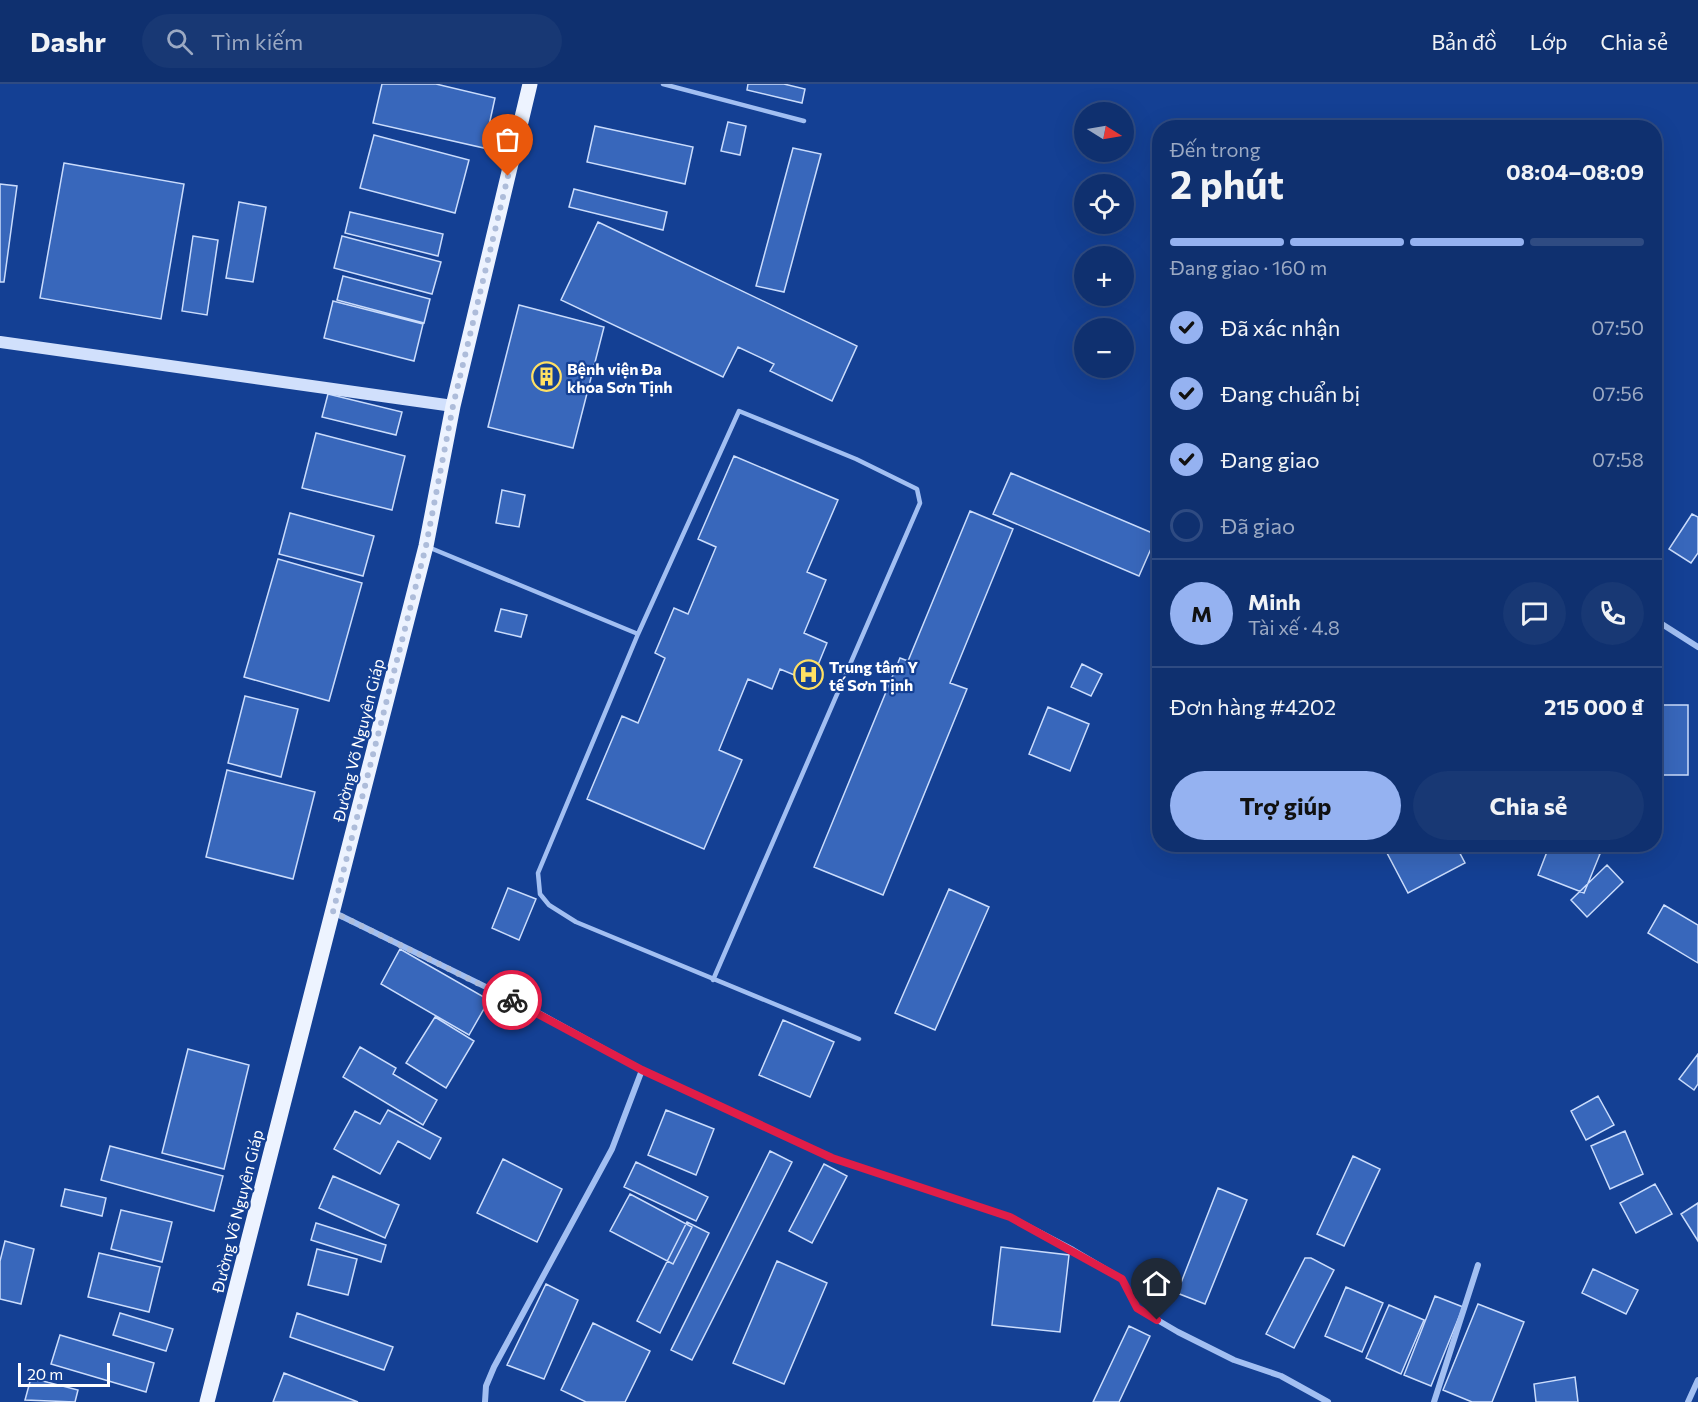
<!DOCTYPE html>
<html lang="vi">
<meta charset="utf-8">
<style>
:root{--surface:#0f306f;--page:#183874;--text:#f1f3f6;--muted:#9ba9c3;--line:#2f4b82;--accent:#95b2f1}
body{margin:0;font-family:Commissioner,sans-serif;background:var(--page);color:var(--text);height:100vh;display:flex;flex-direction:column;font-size:22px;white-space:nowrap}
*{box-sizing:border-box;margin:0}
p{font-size:20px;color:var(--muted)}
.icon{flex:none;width:33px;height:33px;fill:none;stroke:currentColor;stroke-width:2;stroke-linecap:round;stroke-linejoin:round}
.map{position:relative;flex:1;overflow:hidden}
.sheet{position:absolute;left:1152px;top:36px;width:510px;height:732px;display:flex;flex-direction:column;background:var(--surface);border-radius:24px;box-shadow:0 6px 24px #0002,0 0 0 2px var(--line)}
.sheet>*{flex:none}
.needle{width:39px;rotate:101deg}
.buttons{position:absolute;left:1074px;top:18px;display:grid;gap:12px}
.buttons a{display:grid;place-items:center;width:60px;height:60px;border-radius:50%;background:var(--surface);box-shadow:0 6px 24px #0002,0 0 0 2px var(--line);font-size:30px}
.scale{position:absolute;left:18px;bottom:15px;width:92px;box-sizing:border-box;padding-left:6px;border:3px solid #fff;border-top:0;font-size:16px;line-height:21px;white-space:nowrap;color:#fff;-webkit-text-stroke:4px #144094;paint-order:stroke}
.pin{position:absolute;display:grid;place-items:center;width:51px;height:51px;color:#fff;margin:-62px -26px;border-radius:50% 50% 50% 0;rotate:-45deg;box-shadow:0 0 6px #0007}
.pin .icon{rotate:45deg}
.courier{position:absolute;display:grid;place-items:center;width:60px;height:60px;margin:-30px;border:4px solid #e11d48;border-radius:50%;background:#fff;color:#222;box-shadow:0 2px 8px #0007}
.head em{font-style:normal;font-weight:700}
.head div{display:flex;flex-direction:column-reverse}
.head{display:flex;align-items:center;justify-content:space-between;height:102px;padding:0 18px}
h1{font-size:39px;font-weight:700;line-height:45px}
.bar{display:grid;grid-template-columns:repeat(4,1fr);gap:9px 6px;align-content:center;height:72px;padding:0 18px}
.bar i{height:8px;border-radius:4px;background:var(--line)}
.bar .active{background:var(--accent)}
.bar p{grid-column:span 4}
.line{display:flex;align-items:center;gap:15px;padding:0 18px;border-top:2px solid var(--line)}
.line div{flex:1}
.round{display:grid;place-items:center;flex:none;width:63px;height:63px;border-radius:32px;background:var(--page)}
ol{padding:0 18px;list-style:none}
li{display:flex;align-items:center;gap:18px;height:66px}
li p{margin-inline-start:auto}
li .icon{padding:6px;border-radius:50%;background:var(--accent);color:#111;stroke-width:4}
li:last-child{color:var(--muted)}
li i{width:33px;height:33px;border:3px solid var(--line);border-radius:50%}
.cta{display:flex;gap:12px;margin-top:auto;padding:12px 18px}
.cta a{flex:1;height:69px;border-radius:36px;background:var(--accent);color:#111;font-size:24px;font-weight:700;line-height:69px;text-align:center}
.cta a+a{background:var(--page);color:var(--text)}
header{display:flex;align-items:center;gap:36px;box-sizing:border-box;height:84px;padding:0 30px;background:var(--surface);border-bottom:2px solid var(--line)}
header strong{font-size:28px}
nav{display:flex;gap:33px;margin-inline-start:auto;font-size:21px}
.search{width:420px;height:54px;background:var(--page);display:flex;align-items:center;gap:15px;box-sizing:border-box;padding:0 21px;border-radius:33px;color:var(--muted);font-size:22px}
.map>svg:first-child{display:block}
.building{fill:#3867bb;stroke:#cadcfc;stroke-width:1.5}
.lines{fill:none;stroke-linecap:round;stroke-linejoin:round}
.lane{stroke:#a2bff2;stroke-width:4.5}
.street{stroke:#a2bff2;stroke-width:6}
.secondary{stroke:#d1e0fc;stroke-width:12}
.primary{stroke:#edf3ff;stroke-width:15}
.done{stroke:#adbcda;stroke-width:6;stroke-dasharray:0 10.8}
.route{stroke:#e11d48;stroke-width:8}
.labels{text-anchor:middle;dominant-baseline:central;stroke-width:4.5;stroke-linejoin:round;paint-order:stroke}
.poi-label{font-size:16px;font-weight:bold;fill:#fff;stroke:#144094;text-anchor:start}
.street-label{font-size:16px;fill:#fff;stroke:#144094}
</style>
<header>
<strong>Dashr</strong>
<div class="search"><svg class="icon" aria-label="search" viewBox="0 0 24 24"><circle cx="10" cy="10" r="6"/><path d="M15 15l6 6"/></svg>Tìm kiếm</div>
<nav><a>Bản đồ</a><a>Lớp</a><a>Chia sẻ</a></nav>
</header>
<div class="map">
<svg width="1698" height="1318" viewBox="0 0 1698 1318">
<rect width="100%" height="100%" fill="#144094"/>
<path class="building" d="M382 0H436L495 14 484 64 373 39Z
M748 0H784L805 5 802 19 747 6Z
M728 38 746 42 740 71 721 67Z
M595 42 693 63 685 100 587 78Z
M374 51 469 76 455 129 360 104Z
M793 64 821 70 784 208 756 202Z
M64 79 184 100 161 235 40 214Z
M0 100 17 102 4 198H0Z
M574 105 667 128 663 146 569 123Z
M239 118 266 123 253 198 226 194Z
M350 128 443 150 438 172 345 149Z
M598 138 857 262 832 317 770 287 774 280 738 263 723 293 561 216Z
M193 152 218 156 207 231 182 227Z
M342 152 441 178 432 210 334 184Z
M343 192 430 215 424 239 337 216Z
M333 217 423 240 414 277 324 254Z
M519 221 604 243 573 364 488 343Z
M328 310 402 328 396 351 322 333Z
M316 349 405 372 392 426 302 404Z
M734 372 838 416 807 488 826 496 804 549 827 559 811 598 780 585 772 605 748 595 719 666 742 676 704 765 587 715 622 632 638 639 665 574 655 569 674 524 688 530 716 463 698 455Z
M1011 389 1157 451 1139 492 993 430Z
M502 406 525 411 519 443 496 439Z
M970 427 1013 445 950 599 967 605 883 811 814 783 900 574 908 577Z
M290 429 374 452 363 492 279 470Z
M1692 430 1698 433V469L1691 479 1669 465Z
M278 475 362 499 329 617 244 593Z
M501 525 527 531 521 553 495 547Z
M1082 580 1102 590 1091 612 1071 603Z
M245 612 298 625 281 693 228 679Z
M1654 621H1688V691H1654Z
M1048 623 1089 640 1070 687 1029 670Z
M227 686 315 708 293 795 206 773Z
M1403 760H1455L1465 779 1408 809 1387 769Z
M1550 760H1576L1600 770 1584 809 1538 791Z
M1607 781 1623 798 1587 833 1571 816Z
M508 804 536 815 519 856 492 844Z
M949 805 989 823 935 946 895 929Z
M1664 821 1698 841V879L1648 849Z
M400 865 489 916 469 951 381 900Z
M435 933 474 957 446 1004 406 979Z
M783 936 834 958 810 1013 759 991Z
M360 963 396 984 393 990 437 1016 423 1041 343 993Z
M188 965 249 981 224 1085 162 1069Z
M1698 970V1000L1694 1006 1679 995Z
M1598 1012 1614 1041 1586 1056 1571 1027Z
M388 1026 441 1054 430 1075 398 1057 380 1090 334 1065 355 1027 380 1040Z
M666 1026 714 1045 696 1091 648 1071Z
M1625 1047 1643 1090 1610 1105 1591 1062Z
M110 1062 223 1092 214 1127 101 1096Z
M770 1067 792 1078 692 1276 671 1266Z
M1353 1072 1380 1085 1344 1162 1317 1150Z
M503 1075 562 1105 537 1158 477 1129Z
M636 1078 708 1113 696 1137 624 1103Z
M824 1080 847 1092 812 1159 789 1147Z
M333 1092 399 1121 385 1154 319 1124Z
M1655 1100 1672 1130 1636 1149 1620 1119Z
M1218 1104 1247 1116 1205 1220 1177 1209Z
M65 1105 106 1114 102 1132 61 1122Z
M630 1110 692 1143 673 1180 610 1147Z
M1698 1119V1157L1681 1130Z
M121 1126 172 1138 162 1178 111 1165Z
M687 1138 709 1149 660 1249 637 1237Z
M316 1139 386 1161 381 1178 311 1156Z
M5 1157 34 1165 21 1220 0 1215V1177Z
M1001 1163 1069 1171 1060 1248 992 1241Z
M317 1165 357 1175 348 1211 308 1201Z
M99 1169 160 1183 149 1228 88 1213Z
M1305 1174H1311L1334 1186 1294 1264 1266 1250Z
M777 1177 827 1199 784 1300 733 1279Z
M1593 1185 1638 1206 1626 1230 1582 1209Z
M546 1200 578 1216 544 1295 507 1281Z
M1346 1203 1383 1219 1362 1268 1325 1252Z
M1435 1212 1463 1223 1431 1302 1404 1291Z
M1478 1220 1524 1238 1492 1318H1472L1443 1306Z
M1389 1221 1424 1236 1401 1290 1366 1274Z
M120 1229 173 1245 166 1267 113 1251Z
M297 1229 393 1263 384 1286 290 1253Z
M593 1239 650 1267 625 1318H586L561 1306Z
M1129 1242 1150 1252 1119 1318H1093Z
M60 1251 154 1279 146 1308 51 1280Z
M284 1289 358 1318H273Z
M1575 1293 1578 1318H1536L1534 1300Z
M31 1294 78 1306 75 1318 25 1316Z"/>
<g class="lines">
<path class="lane" d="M663 0 804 37
M428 463 638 550
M713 896 920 419 917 405 856 375 739 327 638 550 538 789 540 810 549 821 576 838 859 955"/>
<path class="street" d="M1654 535 1698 563
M333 828 533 926 642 986 832 1074 1010 1133 1073 1166 1122 1195 1137 1224 1178 1248 1234 1276 1281 1292 1328 1318
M485 1318 486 1302 494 1283 612 1065 642 986
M1434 1318 1478 1181
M1688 1318 1698 1296"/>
<path class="secondary" d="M0 258 453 322"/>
<path class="primary" d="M207 1318 426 462 453 322 530 0"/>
</g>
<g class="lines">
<path class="done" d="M508 92 453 322 426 462 333 828 512 916"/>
<path class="route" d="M512 916 642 986 832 1074 1010 1133 1122 1195 1137 1224 1157 1236"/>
</g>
<defs>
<symbol id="building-ring" viewBox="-11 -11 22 22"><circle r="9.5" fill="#144094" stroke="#ffe063" stroke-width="1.5"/><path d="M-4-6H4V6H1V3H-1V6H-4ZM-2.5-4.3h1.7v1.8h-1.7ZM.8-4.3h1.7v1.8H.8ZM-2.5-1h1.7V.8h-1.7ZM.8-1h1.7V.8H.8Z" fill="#ffe063"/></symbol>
<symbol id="hospital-ring" viewBox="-11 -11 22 22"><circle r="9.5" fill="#144094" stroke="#ffe063" stroke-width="1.5"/><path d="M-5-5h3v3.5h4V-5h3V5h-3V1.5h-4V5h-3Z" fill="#ffe063"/></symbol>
</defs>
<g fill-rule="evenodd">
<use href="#building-ring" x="530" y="276" width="33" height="33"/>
<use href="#hospital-ring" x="792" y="574" width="33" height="33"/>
</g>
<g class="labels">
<g class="poi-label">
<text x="567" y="284">Bệnh viện Đa<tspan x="567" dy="18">khoa Sơn Tịnh</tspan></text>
<text x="829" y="582">Trung tâm Y<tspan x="829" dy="18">tế Sơn Tịnh</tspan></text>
</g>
<g class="street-label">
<text transform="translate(358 656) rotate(-76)">Đường Võ Nguyên Giáp</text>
<text transform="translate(237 1127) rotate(-76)">Đường Võ Nguyên Giáp</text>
</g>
</g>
</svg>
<div class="buttons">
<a><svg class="needle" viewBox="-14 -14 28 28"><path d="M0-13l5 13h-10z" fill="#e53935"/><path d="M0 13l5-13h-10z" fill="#9ba9c3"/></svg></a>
<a><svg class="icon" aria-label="locate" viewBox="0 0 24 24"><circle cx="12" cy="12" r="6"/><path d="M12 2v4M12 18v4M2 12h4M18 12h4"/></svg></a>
<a>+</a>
<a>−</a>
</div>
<div class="scale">20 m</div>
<div class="pin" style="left:508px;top:92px;background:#ea580c"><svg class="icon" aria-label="bag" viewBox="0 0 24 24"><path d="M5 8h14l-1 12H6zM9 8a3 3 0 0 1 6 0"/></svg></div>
<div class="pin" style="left:1157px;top:1236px;background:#1f2937"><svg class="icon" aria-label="home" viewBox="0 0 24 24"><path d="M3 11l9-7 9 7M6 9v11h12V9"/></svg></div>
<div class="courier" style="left:512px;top:916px"><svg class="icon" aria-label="bike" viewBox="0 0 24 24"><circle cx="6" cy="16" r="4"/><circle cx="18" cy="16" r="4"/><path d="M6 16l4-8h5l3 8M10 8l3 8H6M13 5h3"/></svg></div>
<section class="sheet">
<div class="head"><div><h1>2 phút</h1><p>Đến trong</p></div><em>08:04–08:09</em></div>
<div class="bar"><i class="active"></i><i class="active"></i><i class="active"></i><i></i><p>Đang giao · 160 m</p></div>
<ol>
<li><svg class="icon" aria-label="check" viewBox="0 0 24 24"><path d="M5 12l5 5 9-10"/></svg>Đã xác nhận<p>07:50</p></li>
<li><svg class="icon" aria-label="check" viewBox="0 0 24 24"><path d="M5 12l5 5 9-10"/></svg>Đang chuẩn bị<p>07:56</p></li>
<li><svg class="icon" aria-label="check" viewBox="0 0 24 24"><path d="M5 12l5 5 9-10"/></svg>Đang giao<p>07:58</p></li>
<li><i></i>Đã giao</li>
</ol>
<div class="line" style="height:108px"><b class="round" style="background:var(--accent);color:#111">M</b><div><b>Minh</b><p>Tài xế · 4.8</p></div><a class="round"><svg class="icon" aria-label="chat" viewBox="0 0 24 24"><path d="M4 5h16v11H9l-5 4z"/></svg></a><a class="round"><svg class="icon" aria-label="phone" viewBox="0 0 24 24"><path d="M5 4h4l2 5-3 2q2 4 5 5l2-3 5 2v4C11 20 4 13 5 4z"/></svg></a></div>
<div class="line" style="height:78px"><div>Đơn hàng #4202</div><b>215 000 ₫</b></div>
<div class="cta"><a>Trợ giúp</a><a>Chia sẻ</a></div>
</section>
</div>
